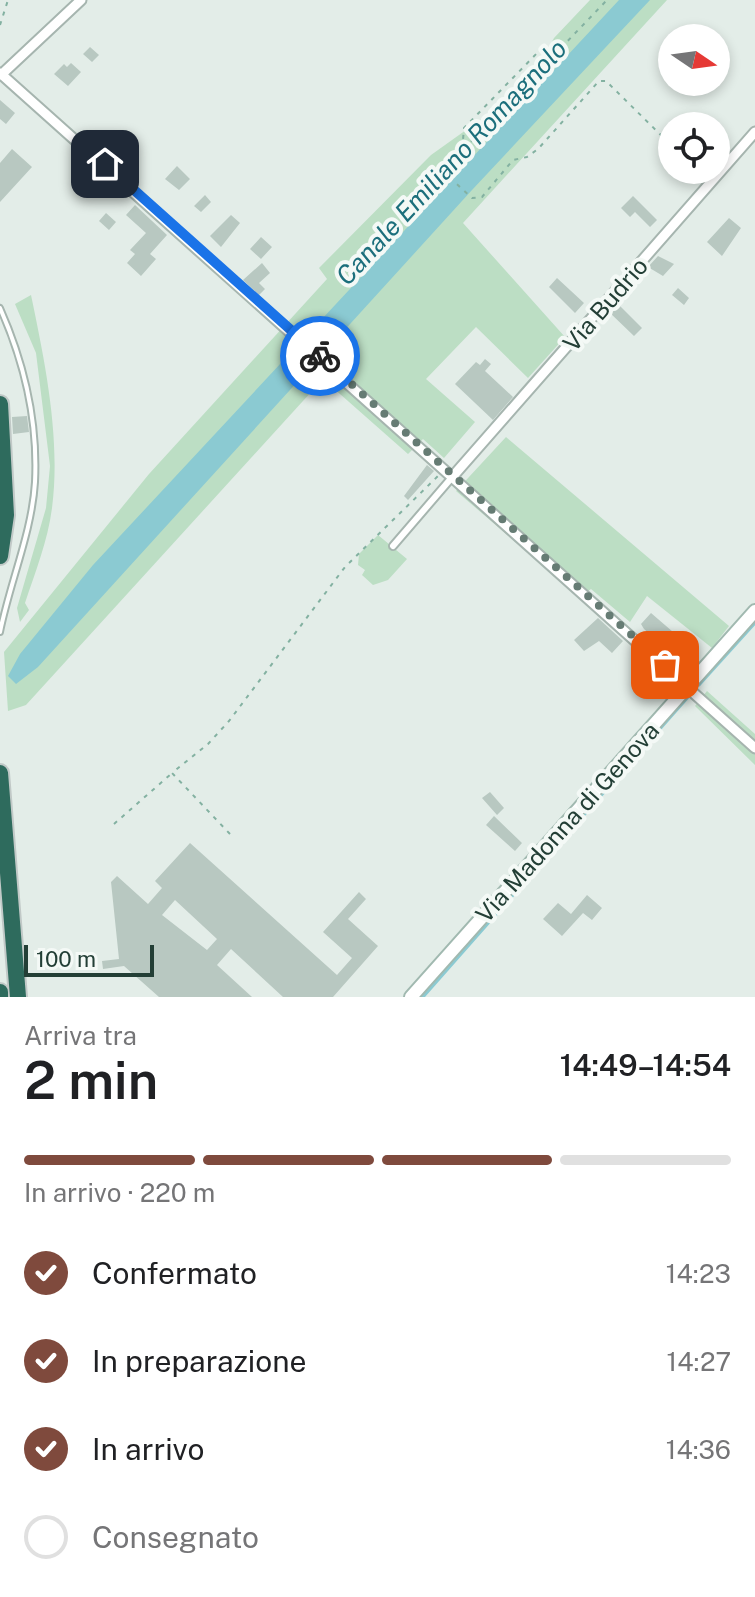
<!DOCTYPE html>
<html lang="it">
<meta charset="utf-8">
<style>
:root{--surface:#fff;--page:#f6f6f6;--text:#202124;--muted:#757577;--line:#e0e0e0;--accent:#7f4a3d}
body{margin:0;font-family:"Public Sans",sans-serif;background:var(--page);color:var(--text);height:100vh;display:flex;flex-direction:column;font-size:30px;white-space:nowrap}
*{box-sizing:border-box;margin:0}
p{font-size:26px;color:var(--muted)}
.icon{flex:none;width:44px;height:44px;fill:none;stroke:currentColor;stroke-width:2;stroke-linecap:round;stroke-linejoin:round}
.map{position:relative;height:997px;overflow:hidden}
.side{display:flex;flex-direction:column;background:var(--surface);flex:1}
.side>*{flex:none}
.needle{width:52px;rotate:103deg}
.tools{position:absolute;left:658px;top:24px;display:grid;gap:16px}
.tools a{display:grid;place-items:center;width:72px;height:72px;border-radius:50%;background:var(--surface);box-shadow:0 4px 12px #0003;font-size:40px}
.scale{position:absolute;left:24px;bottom:20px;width:130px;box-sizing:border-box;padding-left:8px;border:4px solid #233f36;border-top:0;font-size:22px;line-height:28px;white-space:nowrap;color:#233f36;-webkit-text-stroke:6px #f4f9f6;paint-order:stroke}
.pin{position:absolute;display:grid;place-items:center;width:68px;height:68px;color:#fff;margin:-34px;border-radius:16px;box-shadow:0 4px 12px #0006}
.courier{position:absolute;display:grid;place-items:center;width:80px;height:80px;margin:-40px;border:6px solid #1a73e8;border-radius:50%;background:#fff;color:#222;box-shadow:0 2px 10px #0007}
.head em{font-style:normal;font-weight:600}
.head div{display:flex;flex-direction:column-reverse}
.head{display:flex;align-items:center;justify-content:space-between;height:136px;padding:0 24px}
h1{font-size:52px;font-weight:600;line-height:60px}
.bar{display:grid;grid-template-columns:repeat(4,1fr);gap:12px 8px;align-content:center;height:96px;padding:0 24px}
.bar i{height:10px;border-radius:6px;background:var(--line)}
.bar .selected{background:var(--accent)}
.bar p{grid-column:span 4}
ol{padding:0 24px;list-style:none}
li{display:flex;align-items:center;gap:24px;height:88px}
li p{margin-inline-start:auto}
li .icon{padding:8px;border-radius:50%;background:var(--accent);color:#fff;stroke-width:4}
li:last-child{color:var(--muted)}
li i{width:44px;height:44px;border:4px solid var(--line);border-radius:50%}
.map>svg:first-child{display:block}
.green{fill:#bcdec4}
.water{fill:#8bcad2}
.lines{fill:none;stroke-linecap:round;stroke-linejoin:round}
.stream{stroke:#8bcad2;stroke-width:3}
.building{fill:#b8c8c1;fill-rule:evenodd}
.service-casing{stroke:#a6b5af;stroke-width:8}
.pedestrian-casing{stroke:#a6b5af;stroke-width:10}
.minor-casing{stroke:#a6b5af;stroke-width:13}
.secondary-casing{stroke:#a1b9b0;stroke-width:16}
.motorway-casing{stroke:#c1c9c7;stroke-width:20}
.path{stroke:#83b1a1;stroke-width:2;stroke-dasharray:4 6;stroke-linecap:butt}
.service{stroke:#fff;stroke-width:4}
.pedestrian{stroke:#fff;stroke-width:6}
.minor{stroke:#fff;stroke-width:9}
.secondary{stroke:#fff;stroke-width:12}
.motorway{stroke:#2e6b5d;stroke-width:16}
.done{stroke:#667c74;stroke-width:8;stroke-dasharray:0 14.4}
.route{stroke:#1a73e8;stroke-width:10}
.labels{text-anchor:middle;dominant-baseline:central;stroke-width:8;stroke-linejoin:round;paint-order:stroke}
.street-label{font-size:24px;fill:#233f36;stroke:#f4f9f6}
.water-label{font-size:26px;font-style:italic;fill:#1c6f7c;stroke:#f4f9f6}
</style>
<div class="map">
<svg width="755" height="997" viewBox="0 0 755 997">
<rect width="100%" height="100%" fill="#e3ede8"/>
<path class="green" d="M590 0H667L463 223 565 337 528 378 476 327 426 379 475 422 444 458 423 439 408 454 323 379 26 705 8 711 4 652 149 474 327 279 319 268 431 155 487 115 545 55 554 38Z
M31 295C45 362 61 439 52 508 48 540 35 573 25 603L29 610 20 622 17 608 46 508 50 466 36 353 15 304Z
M506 437 729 626 712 648 647 596 630 622 591 589 580 597 456 491Z
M378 535 407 559 388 580 373 585 362 575 365 570 358 565 359 554Z
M707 691 755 734V765L695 706Z"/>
<path class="water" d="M619 0H650L472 190 38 667 16 684 8 676 20 654 93 565Z"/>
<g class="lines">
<path class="stream" d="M699 685 755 623
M423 997 689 696"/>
</g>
<path class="building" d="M90 47 99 55 92 62 83 54Z
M71 63 81 72 68 86 54 74 64 64 67 67Z
M0 100 15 113 6 124 0 119Z
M12 149 32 167 0 202V163Z
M177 166 190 179 179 190 165 179Z
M205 195 211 202 201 212 194 206Z
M633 196 657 220 650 227 635 212 630 217 621 208Z
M135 205 167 235 150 254 156 259 141 276 127 263 135 254 130 250 146 233 126 215Z
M106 213 116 222 109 230 99 221Z
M231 215 240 223 221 247 210 236Z
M729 218 741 228 722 256 707 242Z
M261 237 272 247 261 259 250 249Z
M658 256 674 264 663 276 648 267Z
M262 263 270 273 259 283 265 289 259 295 243 280Z
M557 278 584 303 575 313 549 287Z
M678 288 689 298 684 305 672 295Z
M616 302 642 328 634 336 608 311Z
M485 359 491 364 485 371 513 397 493 420 455 384 476 362 480 365Z
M27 416 29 432 13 434 12 417Z
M427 465 434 471 408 500 404 496Z
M651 613 687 644 684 647 694 658 686 667 644 629 641 624Z
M598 618 623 641 612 653 599 641 584 651 574 640Z
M490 792 504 808 497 815 482 798Z
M494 816 522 843 515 851 486 825Z
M190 843 337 975 352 958 323 932 359 892 366 899 348 919 378 946 333 997H283L231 949 217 965 252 997H159L124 966 103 969 102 961 119 959 111 882 117 876 148 904 162 888 155 881ZM175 900 217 939 207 950 162 915Z
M587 895 602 908 592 920 583 913 562 936 543 919 558 903 571 914Z"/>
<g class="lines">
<defs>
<path id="service" d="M0 308C24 362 38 421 35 482 32 532 10 582 0 632"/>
<path id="pedestrian" d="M393 546 454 475"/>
<path id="minor" d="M0 73 755 748
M1 75 81 0
M454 475 755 132"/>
<path id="secondary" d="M411 997 755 611"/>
<path id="motorway" d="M0 404 6 515 0 556
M0 773 18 997
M0 992V997"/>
</defs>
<use href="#service" class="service-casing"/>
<use href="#pedestrian" class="pedestrian-casing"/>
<use href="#minor" class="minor-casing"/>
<use href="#secondary" class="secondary-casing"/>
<use href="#motorway" class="motorway-casing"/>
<path class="path" d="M0 25 8 0
M543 47 464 128 462 151 446 169 447 175 472 198 482 197 513 160 527 157 538 149 599 81H606L672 146
M464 149 607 0
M696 170 703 178
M114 824 171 774
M230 834 172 773 208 744 229 721 345 567 438 476"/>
<use href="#service" class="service"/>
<use href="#pedestrian" class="pedestrian"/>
<use href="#minor" class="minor"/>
<use href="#secondary" class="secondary"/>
<use href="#motorway" class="motorway"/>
</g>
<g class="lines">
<path class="done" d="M320 356 665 665"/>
<path class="route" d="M105 164 320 356"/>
</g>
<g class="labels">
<g class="street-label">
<text transform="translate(605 304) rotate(-49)">Via Budrio</text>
<text transform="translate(567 822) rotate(-48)">Via Madonna di Genova</text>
</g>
<g class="water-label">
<text transform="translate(451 162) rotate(-47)">Canale Emiliano Romagnolo</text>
</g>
</g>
</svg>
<div class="tools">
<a><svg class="needle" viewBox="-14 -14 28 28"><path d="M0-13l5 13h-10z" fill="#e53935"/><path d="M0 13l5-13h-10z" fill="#757577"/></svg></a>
<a><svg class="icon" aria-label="locate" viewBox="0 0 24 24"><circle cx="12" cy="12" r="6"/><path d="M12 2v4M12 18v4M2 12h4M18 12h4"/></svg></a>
</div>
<div class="scale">100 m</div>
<div class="pin" style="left:665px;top:665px;background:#ea580c"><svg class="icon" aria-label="bag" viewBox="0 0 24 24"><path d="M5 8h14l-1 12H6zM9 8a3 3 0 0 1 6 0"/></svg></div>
<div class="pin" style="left:105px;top:164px;background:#1f2937"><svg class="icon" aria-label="home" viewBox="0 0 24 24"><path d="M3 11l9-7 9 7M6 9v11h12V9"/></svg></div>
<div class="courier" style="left:320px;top:356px"><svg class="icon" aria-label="bike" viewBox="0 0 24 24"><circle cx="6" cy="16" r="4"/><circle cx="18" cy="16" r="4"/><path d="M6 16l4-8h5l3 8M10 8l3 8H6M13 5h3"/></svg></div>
</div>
<section class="side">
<div class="head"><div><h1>2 min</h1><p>Arriva tra</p></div><em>14:49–14:54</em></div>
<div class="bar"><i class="selected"></i><i class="selected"></i><i class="selected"></i><i></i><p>In arrivo · 220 m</p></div>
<ol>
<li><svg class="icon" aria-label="check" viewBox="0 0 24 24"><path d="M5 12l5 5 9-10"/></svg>Confermato<p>14:23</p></li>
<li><svg class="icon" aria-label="check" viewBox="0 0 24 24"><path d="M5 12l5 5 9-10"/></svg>In preparazione<p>14:27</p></li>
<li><svg class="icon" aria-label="check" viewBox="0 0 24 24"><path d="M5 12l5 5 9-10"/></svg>In arrivo<p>14:36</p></li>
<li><i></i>Consegnato</li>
</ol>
</section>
